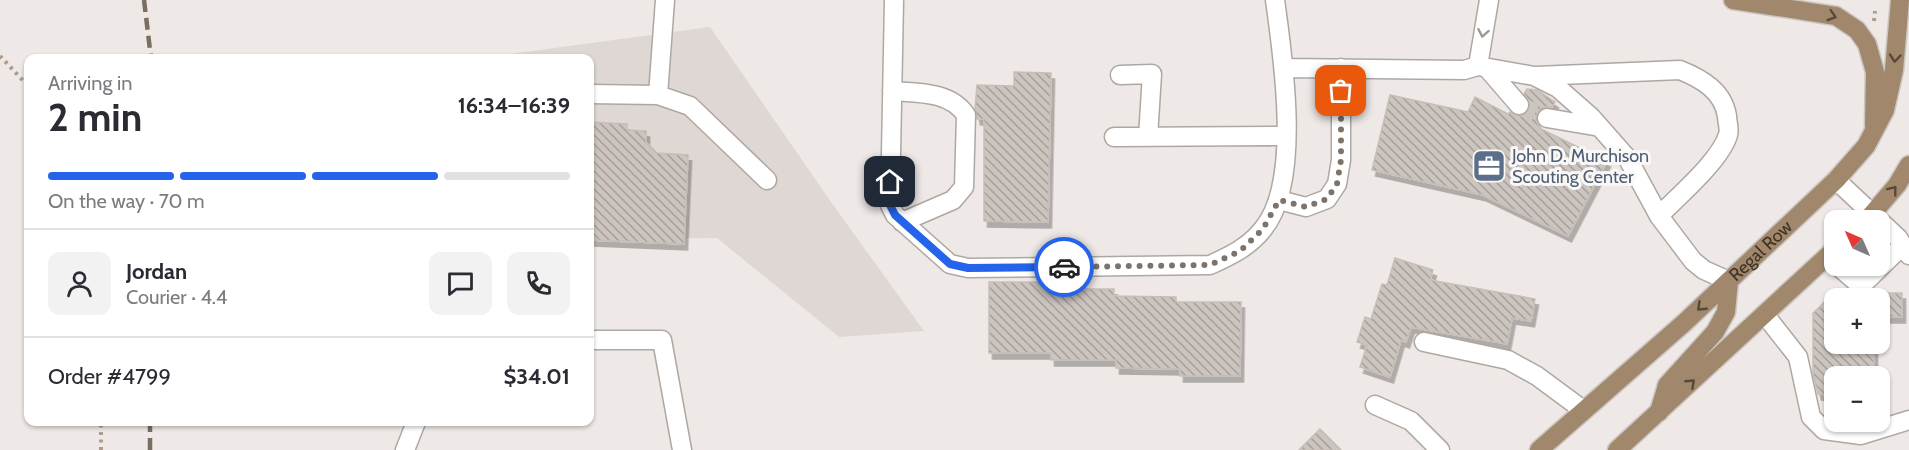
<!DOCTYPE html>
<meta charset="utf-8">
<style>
:root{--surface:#fff;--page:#f2f2f3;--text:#2b2b33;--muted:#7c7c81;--line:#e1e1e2;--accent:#2563eb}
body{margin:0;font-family:Cabin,sans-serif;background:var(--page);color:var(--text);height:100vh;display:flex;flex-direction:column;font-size:22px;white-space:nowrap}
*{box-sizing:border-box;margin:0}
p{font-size:20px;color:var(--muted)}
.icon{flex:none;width:33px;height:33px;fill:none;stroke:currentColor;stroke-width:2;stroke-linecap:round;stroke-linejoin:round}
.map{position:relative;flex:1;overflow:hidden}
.details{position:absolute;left:24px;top:54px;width:570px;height:372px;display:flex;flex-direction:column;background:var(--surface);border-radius:12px;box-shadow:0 2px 4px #0004}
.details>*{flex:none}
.needle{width:39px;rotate:315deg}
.tools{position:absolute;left:1824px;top:210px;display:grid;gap:12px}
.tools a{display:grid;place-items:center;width:66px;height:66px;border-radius:12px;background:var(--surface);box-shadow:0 2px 4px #0004;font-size:30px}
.pin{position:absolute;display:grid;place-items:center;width:51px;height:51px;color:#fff;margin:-26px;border-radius:12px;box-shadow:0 3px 9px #0006}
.courier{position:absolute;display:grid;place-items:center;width:60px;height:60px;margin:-30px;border:4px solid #2563eb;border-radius:50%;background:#fff;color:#222;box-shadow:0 2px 8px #0007}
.headline em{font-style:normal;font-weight:700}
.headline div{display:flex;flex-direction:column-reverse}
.headline{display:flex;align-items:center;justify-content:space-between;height:102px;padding:0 24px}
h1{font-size:39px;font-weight:700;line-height:45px}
.bar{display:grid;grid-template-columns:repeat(4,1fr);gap:9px 6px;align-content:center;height:72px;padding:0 24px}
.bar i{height:8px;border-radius:4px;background:var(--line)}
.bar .selected{background:var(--accent)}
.bar p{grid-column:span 4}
.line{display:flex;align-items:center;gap:15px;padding:0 24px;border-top:2px solid var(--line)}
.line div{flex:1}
.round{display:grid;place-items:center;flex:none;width:63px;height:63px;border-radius:12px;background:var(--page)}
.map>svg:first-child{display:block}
.built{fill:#ded7d4}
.building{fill:url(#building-back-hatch);stroke:#c8beb8;stroke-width:1.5;filter:url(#shadow)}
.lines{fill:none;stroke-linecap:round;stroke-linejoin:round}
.minor-tunnel{stroke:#cbc5bf;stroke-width:18;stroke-dasharray:18 9;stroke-linecap:butt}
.minor-casing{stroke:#afa7a1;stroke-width:21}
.major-casing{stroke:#cac6c2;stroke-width:21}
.path{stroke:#b09b88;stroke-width:4;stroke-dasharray:3 4.5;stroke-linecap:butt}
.minor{stroke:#fff;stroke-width:18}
.major{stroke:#a1886d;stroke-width:18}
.rail{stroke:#7b6e60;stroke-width:4.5;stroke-dasharray:12 6;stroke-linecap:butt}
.oneway{stroke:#584837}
.oneway2{stroke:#a09992}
.done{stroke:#7d7369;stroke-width:6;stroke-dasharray:0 10.8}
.route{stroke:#2563eb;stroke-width:8}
.labels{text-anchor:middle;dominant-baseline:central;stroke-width:6;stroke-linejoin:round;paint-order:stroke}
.service-label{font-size:18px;fill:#4e5e75;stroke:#faf8f7;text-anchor:start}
.street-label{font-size:18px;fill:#403325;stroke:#faf8f7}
</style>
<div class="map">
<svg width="1909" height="450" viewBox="0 0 1909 450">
<defs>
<pattern id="building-back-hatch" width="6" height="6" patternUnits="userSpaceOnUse" patternTransform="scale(1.5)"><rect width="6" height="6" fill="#ccc4be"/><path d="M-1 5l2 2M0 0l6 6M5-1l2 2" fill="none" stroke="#a7a09a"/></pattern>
<filter id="shadow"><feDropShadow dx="3.5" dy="6" stdDeviation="0" flood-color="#0004"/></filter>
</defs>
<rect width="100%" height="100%" fill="#eee9e6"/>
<path class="built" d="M710 27 831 202 924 331 839 337 717 238 590 239V58H481Z"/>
<path class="building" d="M1014 72 1051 73 1048 222 984 221V119H977L975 109 977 85 1014 86Z
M1527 89 1537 90 1555 102 1552 107H1544L1538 111 1536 121 1541 129 1607 161 1568 236 1483 195 1372 170 1390 95 1468 112 1475 97 1508 114 1510 112 1515 115 1521 116 1526 114 1530 108V102L1524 94Z
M590 122 627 124V130L646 131V142L657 153 688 155 684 244 590 240Z
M1395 258 1433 270 1430 280 1535 299 1531 321 1512 318 1507 344 1411 327 1406 342 1401 340 1390 377 1360 367 1367 345 1357 342 1365 317 1371 319 1382 284 1387 285Z
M989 282H1049L1048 289H1114V296L1176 297V302H1241L1240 376H1180V369L1116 368V360H1051V353H989Z
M1834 293V344H1874V376H1834V395L1818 394 1813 374V313Z
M1880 293H1902V317H1880Z
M1320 429 1341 450H1299Z"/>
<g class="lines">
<path class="minor-tunnel" d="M1519 105 1547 118"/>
<defs>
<path id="minor" d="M894 0 890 205 895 215 950 264 968 268 1210 265C1230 256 1249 247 1263 229 1302 182 1283 58 1275 0
M1478 66 1489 0
M1284 68 1464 70 1478 66 1534 76 1558 88 1591 117 1628 159 1659 216 1693 261 1704 270 1729 281
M1487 68 1519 105
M1120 75 1152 74 1148 137
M1536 76 1680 70C1702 79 1723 91 1727 116 1727 122 1730 129 1728 135 1720 161 1678 196 1659 216
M892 91C918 93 950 91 966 115L964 187 953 200 902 222
M590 94 658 95 690 106 767 180
M658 95 665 0
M1547 118 1600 127
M1114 137 1285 136
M1836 180 1898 238 1909 255
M1279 200 1306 207 1327 199 1337 184 1341 160V68
M1838 266 1861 286 1903 245
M1765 315 1798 357 1811 417 1824 430 1861 435 1909 420
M590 340H662L682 450
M1424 342 1508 360 1537 376 1583 410
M1375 405 1411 421 1440 450
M405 450 416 422"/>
<g id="major">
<path d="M1733 0 1836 16 1857 30 1867 44 1875 72 1874 125"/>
<path d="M1867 220 1897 185 1909 165"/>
<path d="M1659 412 1667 385 1715 332 1726 312 1729 281"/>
<path id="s1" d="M1539 450 1684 323 1836 180 1866 146 1885 110 1894 70 1900 0"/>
<path d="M1617 450 1834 250"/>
</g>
</defs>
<use href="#minor" class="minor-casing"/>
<use href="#major" class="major-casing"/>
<path class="path" d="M1874 21 1875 11
M0 56 28 86
M101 450V422"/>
<use href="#minor" class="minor"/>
<use href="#major" class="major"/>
<path class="rail" d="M144 0 151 58
M150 450V422"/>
</g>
<defs><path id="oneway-chevron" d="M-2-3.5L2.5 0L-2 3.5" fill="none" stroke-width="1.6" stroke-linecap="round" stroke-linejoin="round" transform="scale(1.5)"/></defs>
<g class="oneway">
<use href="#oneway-chevron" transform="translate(1832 16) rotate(17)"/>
<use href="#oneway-chevron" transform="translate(1895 58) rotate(95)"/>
<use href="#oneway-chevron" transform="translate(1893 190) rotate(-52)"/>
<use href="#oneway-chevron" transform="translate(1701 307) rotate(137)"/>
<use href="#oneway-chevron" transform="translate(1691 383) rotate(-43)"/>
</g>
<use class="oneway2" href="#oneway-chevron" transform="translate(1483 33) rotate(100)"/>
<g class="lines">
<path class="done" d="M1064 267 1210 265 1240 251 1263 229 1279 200 1306 207 1327 199 1337 184 1341 160V91"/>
<path class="route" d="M890 182V205L895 215 950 264 968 268 1064 267"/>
</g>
<defs>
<symbol id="office-square" viewBox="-11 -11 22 22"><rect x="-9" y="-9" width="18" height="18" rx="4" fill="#5c6f8a" stroke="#faf8f7"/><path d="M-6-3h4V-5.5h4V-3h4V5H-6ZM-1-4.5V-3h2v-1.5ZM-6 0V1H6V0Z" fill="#fff"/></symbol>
</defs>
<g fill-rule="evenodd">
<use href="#office-square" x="1470" y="147" width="38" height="38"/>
</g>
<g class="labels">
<g class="service-label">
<text x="1512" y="156">John D. Murchison<tspan x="1512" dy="21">Scouting Center</tspan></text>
</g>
<g class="street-label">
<text stroke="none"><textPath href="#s1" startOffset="298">Regal Row</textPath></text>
</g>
</g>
</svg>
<div class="tools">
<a><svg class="needle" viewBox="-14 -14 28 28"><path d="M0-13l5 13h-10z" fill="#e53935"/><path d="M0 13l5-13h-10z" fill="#7c7c81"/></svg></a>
<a>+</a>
<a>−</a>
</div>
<div class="pin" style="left:1341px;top:91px;background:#ea580c"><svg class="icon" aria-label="bag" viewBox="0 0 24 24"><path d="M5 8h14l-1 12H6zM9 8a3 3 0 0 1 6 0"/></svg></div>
<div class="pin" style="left:890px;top:182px;background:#1f2937"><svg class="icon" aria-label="home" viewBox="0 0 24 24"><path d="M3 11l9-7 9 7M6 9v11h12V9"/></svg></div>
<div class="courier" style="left:1064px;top:267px"><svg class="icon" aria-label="car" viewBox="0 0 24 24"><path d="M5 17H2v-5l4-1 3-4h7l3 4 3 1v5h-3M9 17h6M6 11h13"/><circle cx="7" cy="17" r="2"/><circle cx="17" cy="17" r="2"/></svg></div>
<section class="details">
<div class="headline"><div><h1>2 min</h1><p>Arriving in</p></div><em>16:34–16:39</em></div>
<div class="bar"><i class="selected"></i><i class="selected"></i><i class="selected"></i><i></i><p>On the way · 70 m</p></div>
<div class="line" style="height:108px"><a class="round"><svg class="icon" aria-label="person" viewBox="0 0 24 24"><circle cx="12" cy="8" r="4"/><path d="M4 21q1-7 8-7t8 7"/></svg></a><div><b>Jordan</b><p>Courier · 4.4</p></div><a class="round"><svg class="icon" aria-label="chat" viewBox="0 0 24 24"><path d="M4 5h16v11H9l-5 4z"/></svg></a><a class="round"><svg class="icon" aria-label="phone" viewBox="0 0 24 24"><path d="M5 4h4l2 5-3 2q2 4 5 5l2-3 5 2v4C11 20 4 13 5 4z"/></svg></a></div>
<div class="line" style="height:78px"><div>Order #4799</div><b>$34.01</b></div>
</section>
</div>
